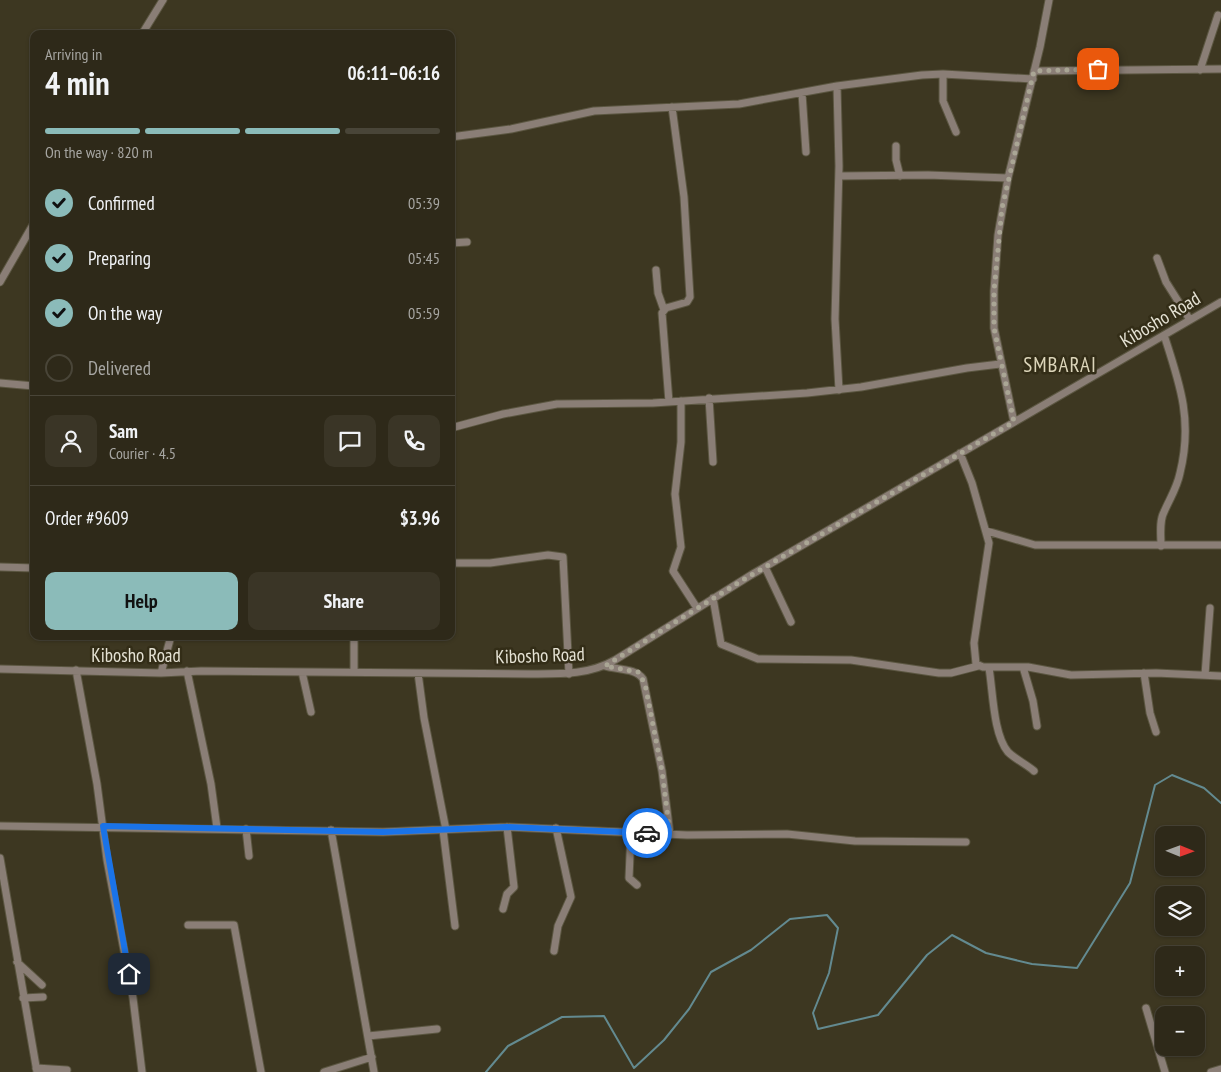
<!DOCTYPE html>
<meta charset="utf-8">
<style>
:root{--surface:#2e2919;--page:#3a3526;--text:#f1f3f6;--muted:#a7a6a2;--line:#494538;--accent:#8bbbb9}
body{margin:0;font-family:"PT Sans Narrow",sans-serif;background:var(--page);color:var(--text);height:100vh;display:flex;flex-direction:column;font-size:19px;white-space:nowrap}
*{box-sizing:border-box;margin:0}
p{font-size:16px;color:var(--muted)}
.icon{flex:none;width:28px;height:28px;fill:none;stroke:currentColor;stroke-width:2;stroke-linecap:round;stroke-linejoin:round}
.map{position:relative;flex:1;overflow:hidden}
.details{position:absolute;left:30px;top:30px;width:425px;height:610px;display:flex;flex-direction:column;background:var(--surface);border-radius:10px;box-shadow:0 1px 4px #0004,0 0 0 1px var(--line)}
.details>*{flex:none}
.needle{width:32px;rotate:91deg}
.buttons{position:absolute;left:1155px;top:826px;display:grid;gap:10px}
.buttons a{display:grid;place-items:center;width:50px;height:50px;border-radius:10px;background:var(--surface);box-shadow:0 1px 4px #0004,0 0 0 1px var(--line);font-size:25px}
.pin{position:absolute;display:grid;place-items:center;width:42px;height:42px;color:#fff;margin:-21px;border-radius:10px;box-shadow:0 2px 8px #0006}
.courier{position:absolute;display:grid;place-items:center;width:50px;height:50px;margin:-25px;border:4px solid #1a73e8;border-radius:50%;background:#fff;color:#222;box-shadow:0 1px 6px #0007}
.overview em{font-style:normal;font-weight:700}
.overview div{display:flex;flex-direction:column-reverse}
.overview{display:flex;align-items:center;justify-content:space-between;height:85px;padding:0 15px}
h1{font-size:32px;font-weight:700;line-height:38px}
.bar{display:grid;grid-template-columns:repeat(4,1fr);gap:8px 5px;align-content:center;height:60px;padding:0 15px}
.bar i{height:6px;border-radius:4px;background:var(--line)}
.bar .on{background:var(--accent)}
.bar p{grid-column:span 4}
.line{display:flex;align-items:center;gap:12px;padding:0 15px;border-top:1px solid var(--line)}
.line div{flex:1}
.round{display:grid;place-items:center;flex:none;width:52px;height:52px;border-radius:10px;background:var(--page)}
ol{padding:0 15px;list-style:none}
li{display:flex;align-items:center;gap:15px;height:55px}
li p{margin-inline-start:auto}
li .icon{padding:5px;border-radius:50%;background:var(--accent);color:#111;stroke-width:4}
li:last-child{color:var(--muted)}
li i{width:28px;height:28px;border:2px solid var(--line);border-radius:50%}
.primary-button{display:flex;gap:10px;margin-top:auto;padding:10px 15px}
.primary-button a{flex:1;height:58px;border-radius:10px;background:var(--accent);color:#111;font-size:20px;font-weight:700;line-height:58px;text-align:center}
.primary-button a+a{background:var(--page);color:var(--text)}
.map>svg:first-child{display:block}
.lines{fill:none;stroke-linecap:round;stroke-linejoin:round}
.stream{stroke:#638a90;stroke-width:2}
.minor-casing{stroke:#5b5641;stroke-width:9}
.minor{stroke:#8a7e76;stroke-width:7}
.done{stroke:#aaa695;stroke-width:5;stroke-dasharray:0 9}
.route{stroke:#1a73e8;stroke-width:6}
.labels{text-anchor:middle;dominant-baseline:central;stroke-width:5;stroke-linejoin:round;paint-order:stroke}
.street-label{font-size:19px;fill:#e5e2d4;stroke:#332d17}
.quarter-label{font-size:21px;letter-spacing:1px;fill:#dcd5ba;stroke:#332d17}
</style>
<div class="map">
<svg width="1221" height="1072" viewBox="0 0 1221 1072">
<rect width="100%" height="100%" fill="#3d3721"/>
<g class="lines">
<path class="stream" d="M486 1072 508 1046 562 1017 604 1016 634 1068 664 1040 689 1009 711 972 751 950 790 919 827 915 838 928 829 973 813 1013 818 1029 878 1015 927 955 952 935 986 953 1032 964 1077 968 1130 883 1155 785 1172 775 1204 788 1221 803"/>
<defs>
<path id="minor" d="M142 34 163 0
M1200 70 1218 15
M1034 71 1221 69
M943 74V101L956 132
M837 86 839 166 835 319 839 390
M802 93 806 152
M451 137 511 129 594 111 739 104 837 86 922 75 943 74 1033 79
M896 146V160L900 176
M839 176 928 175 1008 178
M451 243 467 242
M1157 258 1166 282 1190 320
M656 270 658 293 664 310
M0 282 34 223
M0 383 34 386
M709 398 713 462
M681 401V442L675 494 681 547 673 571 697 608
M669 402 662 313 666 308 687 302 690 297 684 197 672 107
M1014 422 994 328V291L998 235 1008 178 1040 47 1049 0
M451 428 503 414 557 404 653 403 807 393 861 387 967 368 1000 364
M960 453 972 483 989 543 974 643 976 664 983 667H1028L1071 675 1156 673 1221 676
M987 531 1035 545H1221
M1161 546C1161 535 1159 521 1164 512 1170 498 1177 488 1180 473 1193 421 1180 384 1164 335
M451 563H490L548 555 563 557 569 674
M0 567 34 568
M765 567 791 622
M713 598 721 644 758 659 851 660 939 673H951L978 666
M354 636V672
M605 666C617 670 636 668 643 679L662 771 670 834
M1023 667 1033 701 1037 726
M989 668C993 691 993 734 1008 752 1015 759 1026 764 1034 771
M0 669 161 673 201 671 531 674C560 674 589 675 615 660L751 575 1221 302
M76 670 97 784 107 860 133 998 142 1072
M187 671 211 784 217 828
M302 672 311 712
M161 673 171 636
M418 673 424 718 446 830
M1144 673 1150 713 1156 732
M1205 675 1210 608
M0 826 383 832 507 827 687 835 787 834 855 841 966 842
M246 829 249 856
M331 830 374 1072
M443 830 455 926
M631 832 629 878 637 885
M0 858 37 1072
M503 909 507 894 514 887 507 827
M188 925H234L261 1072
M554 951 558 926 571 897 556 828
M17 962 42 985
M23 998 43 997
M1146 1008 1165 1072
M368 1036 437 1029
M36 1068 67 1070
M324 1072 372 1057
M1211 1072 1221 1069"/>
</defs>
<use href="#minor" class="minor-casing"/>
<use href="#minor" class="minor"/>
</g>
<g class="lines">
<path class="done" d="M647 833 670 834 662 771 645 684 638 672 605 666 741 581 1014 422 994 328V291L1002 208 1034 71 1098 69"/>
<path class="route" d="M129 974 103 826 383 832 507 827 647 833"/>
</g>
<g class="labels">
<g class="street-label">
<text transform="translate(1160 319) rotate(-31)">Kibosho Road</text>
<text x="136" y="655">Kibosho Road</text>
<text transform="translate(540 655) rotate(-2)">Kibosho Road</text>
</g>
<g class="quarter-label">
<text x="1060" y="364">SMBARAI</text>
</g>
</g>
</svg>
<div class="buttons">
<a><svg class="needle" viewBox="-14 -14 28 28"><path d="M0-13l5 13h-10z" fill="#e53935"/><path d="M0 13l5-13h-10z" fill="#a7a6a2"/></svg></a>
<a><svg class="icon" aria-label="layers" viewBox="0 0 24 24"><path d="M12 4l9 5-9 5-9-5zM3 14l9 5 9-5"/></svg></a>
<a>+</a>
<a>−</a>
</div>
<div class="pin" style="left:1098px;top:69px;background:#ea580c"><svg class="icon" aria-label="bag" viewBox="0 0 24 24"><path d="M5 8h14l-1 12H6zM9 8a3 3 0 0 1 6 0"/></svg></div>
<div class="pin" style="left:129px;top:974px;background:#1f2937"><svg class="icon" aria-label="home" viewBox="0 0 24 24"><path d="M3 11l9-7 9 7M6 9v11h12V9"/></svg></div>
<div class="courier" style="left:647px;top:833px"><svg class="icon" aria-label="car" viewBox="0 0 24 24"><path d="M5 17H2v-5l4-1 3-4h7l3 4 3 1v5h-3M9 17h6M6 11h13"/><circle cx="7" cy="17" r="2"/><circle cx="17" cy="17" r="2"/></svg></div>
<section class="details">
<div class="overview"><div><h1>4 min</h1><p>Arriving in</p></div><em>06:11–06:16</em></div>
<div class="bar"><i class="on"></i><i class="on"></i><i class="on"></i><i></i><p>On the way · 820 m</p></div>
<ol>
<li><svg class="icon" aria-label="check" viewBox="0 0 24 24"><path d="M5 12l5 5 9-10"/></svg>Confirmed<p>05:39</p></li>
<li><svg class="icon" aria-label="check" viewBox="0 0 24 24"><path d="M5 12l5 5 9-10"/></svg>Preparing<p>05:45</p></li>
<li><svg class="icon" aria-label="check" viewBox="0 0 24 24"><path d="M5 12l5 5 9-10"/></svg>On the way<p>05:59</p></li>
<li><i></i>Delivered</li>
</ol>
<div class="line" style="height:90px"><a class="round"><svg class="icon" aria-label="person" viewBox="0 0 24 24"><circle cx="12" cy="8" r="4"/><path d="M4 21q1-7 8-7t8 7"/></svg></a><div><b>Sam</b><p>Courier · 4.5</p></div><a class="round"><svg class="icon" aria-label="chat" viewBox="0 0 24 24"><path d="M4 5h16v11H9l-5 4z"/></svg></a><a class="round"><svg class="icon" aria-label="phone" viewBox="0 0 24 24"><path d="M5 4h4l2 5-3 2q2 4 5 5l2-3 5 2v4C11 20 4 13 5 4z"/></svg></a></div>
<div class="line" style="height:65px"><div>Order #9609</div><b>$3.96</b></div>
<div class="primary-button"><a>Help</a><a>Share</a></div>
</section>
</div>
